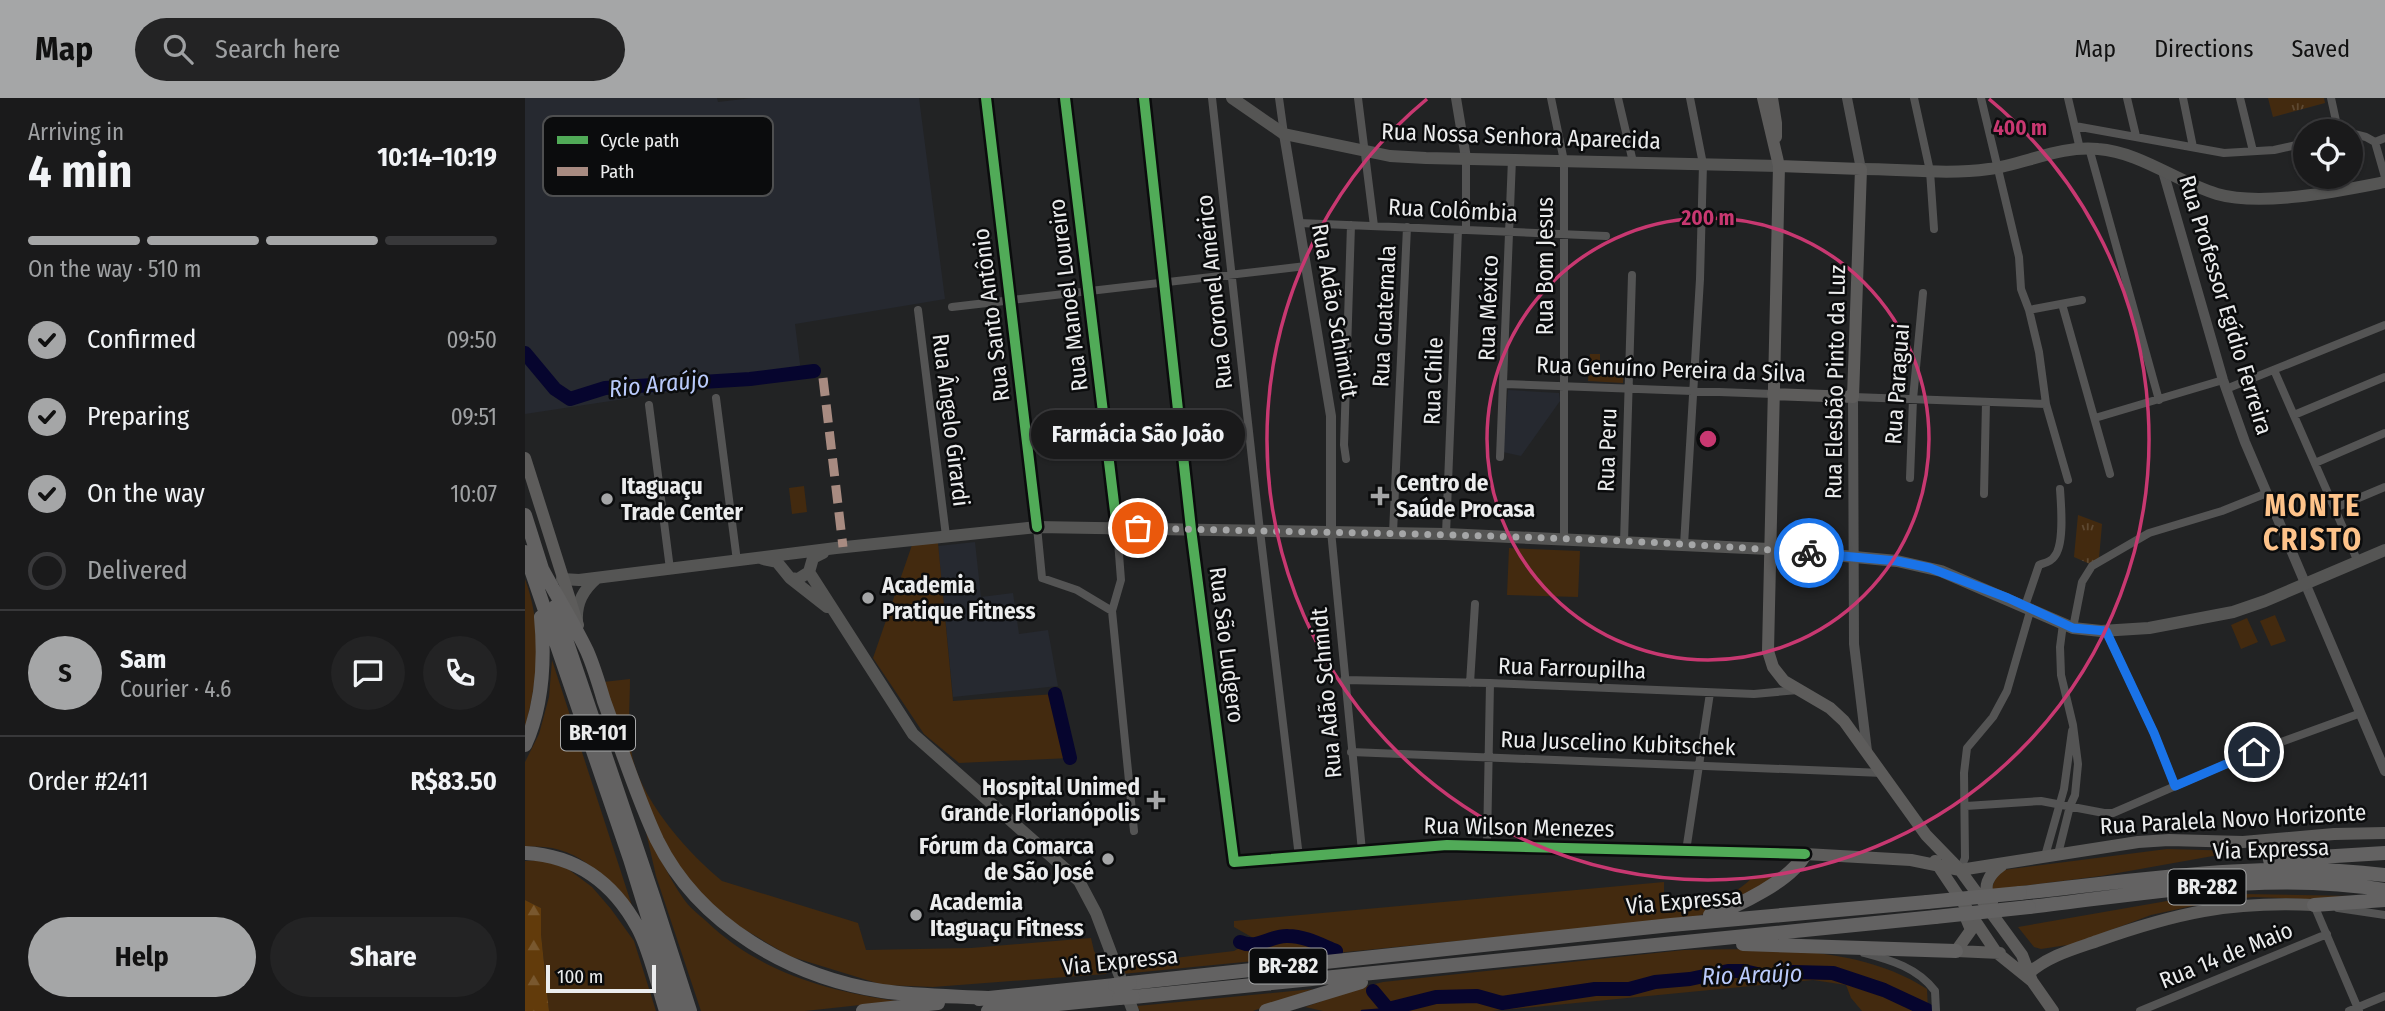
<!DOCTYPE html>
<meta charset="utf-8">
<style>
:root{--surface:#1a1a1b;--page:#232324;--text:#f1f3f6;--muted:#9fa1a3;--line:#38383a;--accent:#a5a6a7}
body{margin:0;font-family:"Fira Sans Condensed",sans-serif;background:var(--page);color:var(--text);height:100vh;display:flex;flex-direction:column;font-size:26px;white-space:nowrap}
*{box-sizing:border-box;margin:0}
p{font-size:23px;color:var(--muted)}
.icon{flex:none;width:38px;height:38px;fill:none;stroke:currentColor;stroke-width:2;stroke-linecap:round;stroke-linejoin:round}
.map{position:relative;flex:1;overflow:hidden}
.drawer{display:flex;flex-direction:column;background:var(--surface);width:525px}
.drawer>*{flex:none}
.controls{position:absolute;left:1768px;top:21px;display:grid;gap:14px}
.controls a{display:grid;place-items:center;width:70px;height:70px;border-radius:50%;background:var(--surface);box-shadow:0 2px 5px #0004,0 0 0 2px var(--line);font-size:35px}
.scale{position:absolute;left:21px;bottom:18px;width:110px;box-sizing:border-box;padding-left:7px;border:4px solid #ebeced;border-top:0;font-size:19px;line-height:24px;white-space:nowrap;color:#ebeced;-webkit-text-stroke:5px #0b0c0d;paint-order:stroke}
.pin{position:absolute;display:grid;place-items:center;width:60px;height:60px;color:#fff;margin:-30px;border:4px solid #fff;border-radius:50%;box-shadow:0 2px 7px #0007}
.courier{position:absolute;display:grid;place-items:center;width:70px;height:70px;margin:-35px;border:5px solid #1a73e8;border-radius:50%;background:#fff;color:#222;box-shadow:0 2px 9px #0007}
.bubble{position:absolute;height:49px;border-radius:24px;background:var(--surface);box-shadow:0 2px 5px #0004,0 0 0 2px var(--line);font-size:23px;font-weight:700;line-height:49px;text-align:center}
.head em{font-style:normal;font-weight:700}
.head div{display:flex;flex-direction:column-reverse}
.head{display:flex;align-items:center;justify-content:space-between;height:119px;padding:0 28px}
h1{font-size:46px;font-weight:700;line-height:52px}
.bar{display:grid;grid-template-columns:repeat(4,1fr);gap:10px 7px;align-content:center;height:84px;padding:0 28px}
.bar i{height:9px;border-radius:5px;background:var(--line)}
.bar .on{background:var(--accent)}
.bar p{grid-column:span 4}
.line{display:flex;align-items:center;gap:18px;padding:0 28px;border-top:2px solid var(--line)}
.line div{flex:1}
.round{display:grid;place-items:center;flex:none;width:74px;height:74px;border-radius:37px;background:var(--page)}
ol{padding:0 28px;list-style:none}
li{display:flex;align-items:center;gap:21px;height:77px}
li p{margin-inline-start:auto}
li .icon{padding:7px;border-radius:50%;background:var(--accent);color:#111;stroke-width:4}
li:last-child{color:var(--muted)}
li i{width:38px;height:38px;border:4px solid var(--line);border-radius:50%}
.action{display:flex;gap:14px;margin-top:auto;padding:14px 28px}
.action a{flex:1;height:80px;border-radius:42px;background:var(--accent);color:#111;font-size:28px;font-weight:700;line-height:80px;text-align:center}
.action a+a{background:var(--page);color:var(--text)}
header{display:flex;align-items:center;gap:42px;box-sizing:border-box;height:98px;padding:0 35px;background:var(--accent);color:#111}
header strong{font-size:33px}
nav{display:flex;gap:38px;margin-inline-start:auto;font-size:24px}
.search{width:490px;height:63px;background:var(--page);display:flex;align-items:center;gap:18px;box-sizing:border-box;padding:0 24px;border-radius:38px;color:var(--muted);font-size:26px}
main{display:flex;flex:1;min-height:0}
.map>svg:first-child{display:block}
.built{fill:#262930}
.grass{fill:#432a0f}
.forest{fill:url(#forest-firs)}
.park{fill:url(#park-tufts)}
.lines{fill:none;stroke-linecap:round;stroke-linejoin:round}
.stream{stroke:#06052e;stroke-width:2.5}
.river{stroke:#06052e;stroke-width:14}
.minor{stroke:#545454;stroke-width:8}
.tertiary{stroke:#545454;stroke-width:10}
.secondary{stroke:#555554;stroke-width:12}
.primary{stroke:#5d5c5b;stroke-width:12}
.motorway{stroke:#636262;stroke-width:14}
.motorway-bridge{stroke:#636262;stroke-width:14}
.quiet{stroke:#a88b81;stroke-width:9;stroke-dasharray:18 9;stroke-linecap:butt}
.cycleway-casing{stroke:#0b0c0d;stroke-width:15}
.cycleway{stroke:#51ab58;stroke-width:10}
.done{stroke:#a5a6a7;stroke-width:7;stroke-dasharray:0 12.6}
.route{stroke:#1a73e8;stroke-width:9}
.ring{fill:none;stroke:#c83871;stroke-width:3.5}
.poi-dot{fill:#a5a6a7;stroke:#0b0c0d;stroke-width:2.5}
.labels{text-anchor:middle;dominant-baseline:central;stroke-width:5;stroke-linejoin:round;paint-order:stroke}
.shield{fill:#0b0c0d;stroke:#a8a9aa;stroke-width:2}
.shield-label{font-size:21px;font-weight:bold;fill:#ebeced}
.street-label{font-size:23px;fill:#ebeced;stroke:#0b0c0d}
.poi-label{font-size:23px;font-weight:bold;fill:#ebeced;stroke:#0b0c0d;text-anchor:start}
.water-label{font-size:24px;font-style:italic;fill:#b9cafb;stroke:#0b0c0d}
.district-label{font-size:30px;font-weight:bold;letter-spacing:2px;fill:#fec38a;stroke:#0b0c0d}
.key{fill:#0b0c0d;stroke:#4e4f50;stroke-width:2}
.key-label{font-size:19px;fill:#ebeced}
.centre{fill:#c83871;stroke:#0b0c0d;stroke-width:3.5}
.ring-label{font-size:21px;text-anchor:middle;font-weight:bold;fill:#c83871;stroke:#0b0c0d;stroke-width:5;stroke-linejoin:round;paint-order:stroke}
</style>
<header>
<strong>Map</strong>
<div class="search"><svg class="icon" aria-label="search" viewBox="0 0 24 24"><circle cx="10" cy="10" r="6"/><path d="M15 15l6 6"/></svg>Search here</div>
<nav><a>Map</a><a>Directions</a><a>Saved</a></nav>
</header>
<main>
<section class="drawer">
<div class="head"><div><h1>4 min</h1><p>Arriving in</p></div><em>10:14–10:19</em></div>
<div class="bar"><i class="on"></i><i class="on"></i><i class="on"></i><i></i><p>On the way · 510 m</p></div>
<ol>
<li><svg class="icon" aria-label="check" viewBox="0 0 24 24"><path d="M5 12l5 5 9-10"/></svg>Confirmed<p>09:50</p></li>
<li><svg class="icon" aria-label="check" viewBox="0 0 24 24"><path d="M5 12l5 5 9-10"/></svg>Preparing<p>09:51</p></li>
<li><svg class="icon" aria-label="check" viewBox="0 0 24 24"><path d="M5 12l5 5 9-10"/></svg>On the way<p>10:07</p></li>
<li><i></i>Delivered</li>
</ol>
<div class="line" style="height:126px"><b class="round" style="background:var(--accent);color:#111">S</b><div><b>Sam</b><p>Courier · 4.6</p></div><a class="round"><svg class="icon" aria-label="chat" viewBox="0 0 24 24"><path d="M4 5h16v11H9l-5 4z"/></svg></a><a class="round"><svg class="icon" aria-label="phone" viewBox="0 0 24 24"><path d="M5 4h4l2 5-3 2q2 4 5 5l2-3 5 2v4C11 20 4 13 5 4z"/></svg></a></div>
<div class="line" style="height:91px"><div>Order #2411</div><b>R$83.50</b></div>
<div class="action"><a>Help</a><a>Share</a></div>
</section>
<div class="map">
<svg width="1860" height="913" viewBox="0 0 1860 913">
<defs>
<pattern id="forest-firs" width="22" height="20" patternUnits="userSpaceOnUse" patternTransform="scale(1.75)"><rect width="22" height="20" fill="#623b0b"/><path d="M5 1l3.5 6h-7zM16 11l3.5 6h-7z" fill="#79582f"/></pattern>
<pattern id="park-tufts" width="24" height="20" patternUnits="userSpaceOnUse" patternTransform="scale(1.75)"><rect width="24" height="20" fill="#432a0f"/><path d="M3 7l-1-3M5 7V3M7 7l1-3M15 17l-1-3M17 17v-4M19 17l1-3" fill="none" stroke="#5e4932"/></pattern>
</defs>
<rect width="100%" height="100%" fill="#222324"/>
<path class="built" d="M0 0H192L193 4 227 0H394L420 201 270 226 276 274 0 316Z
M983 292 1034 295 1035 303 996 358 978 354Z
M450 444 456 499 488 495 494 536 523 532 533 588 428 599 413 448Z"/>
<path class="grass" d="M279 388 282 414 267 416 264 390Z
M413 445 428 603 530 596 545 660 434 665 399 636 348 560 387 447Z
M984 450 1055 453 1053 499 982 497Z
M0 481C18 529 13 581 0 630Z
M1750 517 1761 543 1746 548 1735 523Z
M1722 520 1733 544 1716 551 1706 527Z
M27 562 111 820C81 780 55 744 0 749V664L14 636 24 599Z
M105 581C105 605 102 633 107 657 116 702 162 754 197 783L333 825 341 852 446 850 566 840 569 853 583 873 581 876 408 889 358 887 264 858 217 830 191 812 164 784 130 731 78 584Z
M121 734C133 755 144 780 158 800 164 809 173 816 181 823 234 874 301 893 372 903L280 913H176L131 778Z
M1642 751 1716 753 1576 778 1466 792 1471 779 1478 772Z
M16 762 43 771 67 789 86 811 109 843 131 913H24L16 836V810L0 802V763Z
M1254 777 1189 813 1166 820 597 876 607 865 709 853 730 841 709 829V823L1139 784V802L1144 808C1173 812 1208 800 1229 778Z
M1717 796 1827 798 1781 801 1728 799 1686 804 1626 817 1549 846 1516 851 1509 849 1493 829 1642 803Z
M1159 852C1239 851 1332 846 1402 891L1403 913H1337L1326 900 1321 887 1288 882 967 913H798L780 909 834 890 858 884Z
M788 891 728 913H615L612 908Z"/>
<path class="forest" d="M0 802 16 810V836L24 913H0Z"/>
<path class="park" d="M1743 0H1799L1800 5 1748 19Z
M1065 256H1075V266L1099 268 1098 285 1063 283Z
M1553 417 1577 426 1574 460 1565 466 1549 459Z"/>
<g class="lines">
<path class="stream" d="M837 913 863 911"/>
<path class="river" d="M0 255 30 291 45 301 80 290 225 281 289 273
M530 596 545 660
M715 844C733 852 745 837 763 838 780 838 796 847 811 853
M848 893 863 911 911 899 952 898 977 905 1070 891H1104L1130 884 1165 881 1203 873H1219L1245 879 1268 874 1308 875 1359 892 1402 912"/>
<path class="minor" d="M619 0 666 431 709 764 922 747 1280 756
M687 0 735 433 774 759
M754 0 759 36
M833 0 849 128
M1026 0 1039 63V441
M1093 0 1108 64
M1389 0 1405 73 1409 131
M1456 0 1494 159 1496 191 1504 212 1514 254 1521 306 1543 382
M1543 0 1555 51
M1602 0 1611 38
M1658 0 1668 49
M1715 0 1728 53
M1806 0 1813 32
M1550 28 1699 55 1749 52 1780 45
M1825 35 1841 39 1850 44 1860 79
M1850 44 1860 40
M1564 50 1634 302
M774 125 1081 138
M941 132V60
M1537 206 1585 376
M427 209 781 168
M393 212 421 438
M1504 212 1557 202
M1749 272 1833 464
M980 286 1248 296
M1701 291 1860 227
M1328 299 1521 306
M191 300 212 463
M124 307 145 471
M1769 317 1860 279
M1570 320 1698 282
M975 359 987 61
M821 361 819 347 826 127
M1790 365 1860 335
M1385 380 1388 301 1398 195
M1459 396 1461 304
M1810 410 1860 389
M512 429 517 480 552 492 587 513
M592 430 596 482 587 513 609 733
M806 433 837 753
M868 435 882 129
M921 436 933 132
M1099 444 1107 177
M1159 447 1175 181 1178 66 1165 0
M1500 508 1514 467C1519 465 1526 464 1529 459 1540 447 1536 407 1535 391
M1548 530 1557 484 1567 468 1624 435 1697 413 1742 395
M1581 533 1629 635 1650 688
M819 582 965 585 1229 596 1273 592
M945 585 950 506
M826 654 1358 675
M1441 708 1516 703 1579 715H1588L1729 654 1836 615
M962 747 965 585
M1161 753 1185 595
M1533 756 1545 708 1550 697 1553 666 1548 627 1536 577 1535 549 1538 526
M1520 758 1539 691 1547 633
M1435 772 1440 760 1439 675 1442 650 1468 619 1482 593 1506 510
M1789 807 1834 913
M1813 810 1860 817
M1339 855C1366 862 1393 870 1410 893L1411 913
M1615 913 1802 836
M1824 913 1860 898"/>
<path class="tertiary" d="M461 0 512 429
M540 0 592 430
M931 0 941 60
M1322 0 1336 71
M759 36 806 318V433
M1638 73 1698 282 1720 344 1860 673
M1328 299 1329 546 1342 653"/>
<path class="secondary" d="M707 0 759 36 865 58 901 60 1254 68
M1336 71C1378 71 1422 77 1464 71 1500 66 1536 47 1573 51 1615 54 1652 84 1692 96 1737 109 1814 93 1860 84
M238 461 252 464 265 480 273 481 284 474 288 460 298 455
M284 474 388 636 554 783 571 815 608 913
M265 480 302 509
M37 481 54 482 311 450 512 429 921 436 1244 451 1372 463 1416 473 1548 530 1576 533 1624 530 1708 514 1740 503 1860 452
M52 523C51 505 58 492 72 480"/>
<path class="primary" d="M1238 0 1254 68 1243 553 1248 569 1259 583 1305 610 1319 623 1401 737 1435 772 1497 857 1507 883
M1247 0 1251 25V39
M1248 296 1328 299 1336 71 1254 68
M0 360 53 527
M1280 756 1386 762 1435 772 1613 744 1644 742 1718 744 1809 736 1860 735
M1410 763 1471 854 1507 883 1528 913
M1467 804C1456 789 1463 777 1477 767
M1431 853 1446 832 1441 820
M1431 853 1475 855
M1504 875C1523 858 1549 851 1572 843 1651 815 1705 803 1789 807"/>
<path class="motorway" d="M0 417 19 477
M0 454 105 761 152 913
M16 469C31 497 48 524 62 553 69 569 74 586 79 603 96 649 111 697 132 742 174 827 266 879 357 893 392 898 427 898 463 900
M30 509 129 801 165 913
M0 647C18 607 20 562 16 519
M0 755C52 758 88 784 113 830 125 852 133 888 141 913
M1745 762 1860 755
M1495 795C1616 782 1738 762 1860 777
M1789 807 1860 802
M1504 809C1621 796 1743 772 1860 792
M1185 817C1212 809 1267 782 1280 756
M1218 846 1431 853
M605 885 1146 827 1402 804
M608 899 1410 819
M454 901 590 887
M338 913 413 905
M463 913 594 900
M741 913 836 884"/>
<path class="motorway-bridge" d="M1402 804 1495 795
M1410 819 1504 809
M590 887 605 885
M594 900 608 899"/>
<path class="quiet" d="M298 280 318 449"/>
<defs>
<path id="cycleway" d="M461 0 512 429
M540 0 592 430
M619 0 666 431 709 764 922 747 1280 756"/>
</defs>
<use href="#cycleway" class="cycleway-casing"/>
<use href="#cycleway" class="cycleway"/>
</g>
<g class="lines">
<path class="done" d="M613 430C837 436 1061 436 1284 455"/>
<path class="route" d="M1284 455 1372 463 1405 470 1483 500 1548 530 1581 533 1629 635 1650 688 1729 654"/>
</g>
<g class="ring">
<circle cx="1183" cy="341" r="221"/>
<path d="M1464 1A441 441 0 1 1 902 1"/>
</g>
<g class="poi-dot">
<path d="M851.5 387.5h7v7h7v7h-7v7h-7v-7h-7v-7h7z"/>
<circle cx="82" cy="401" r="7"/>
<circle cx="343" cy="500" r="7"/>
<path d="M627.5 691.5h7v7h7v7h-7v7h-7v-7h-7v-7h7z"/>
<circle cx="583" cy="761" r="7"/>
<circle cx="391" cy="817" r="7"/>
</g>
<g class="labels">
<g class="shield">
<rect x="36" y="617.5" width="74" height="35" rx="5"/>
<rect x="1643.5" y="771.5" width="77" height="35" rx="5"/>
<rect x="724.5" y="850.5" width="77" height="35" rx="5"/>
</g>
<g class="shield-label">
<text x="73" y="635">BR-101</text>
<text x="1682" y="789">BR-282</text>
<text x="763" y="868">BR-282</text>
</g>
<g class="street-label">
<text transform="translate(996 38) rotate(2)">Rua Nossa Senhora Aparecida</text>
<text transform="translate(928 112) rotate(3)">Rua Colômbia</text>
<text transform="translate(1020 168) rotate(-90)">Rua Bom Jesus</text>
<text transform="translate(689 194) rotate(-96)">Rua Coronel Américo</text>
<text transform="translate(543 197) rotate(-97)">Rua Manoel Loureiro</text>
<text transform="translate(1701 207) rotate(73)">Rua Professor Egídio Ferreira</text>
<text transform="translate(963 210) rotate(-88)">Rua México</text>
<text transform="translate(810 213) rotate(80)">Rua Adão Schimidt</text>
<text transform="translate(466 217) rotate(-97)">Rua Santo Antônio</text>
<text transform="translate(859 218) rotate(-87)">Rua Guatemala</text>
<text transform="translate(1146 271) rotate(2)">Rua Genuíno Pereira da Silva</text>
<text transform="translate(908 283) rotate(-88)">Rua Chile</text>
<text transform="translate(1310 284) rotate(-89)">Rua Elesbão Pinto da Luz</text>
<text transform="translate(1372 286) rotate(-86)">Rua Paraguai</text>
<text transform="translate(426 322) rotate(83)">Rua Ângelo Girardi</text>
<text transform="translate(1082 352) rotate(-88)">Rua Peru</text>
<text transform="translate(702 547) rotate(83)">Rua São Ludgero</text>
<text transform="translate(1047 570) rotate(2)">Rua Farroupilha</text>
<text transform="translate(801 595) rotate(-95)">Rua Adão Schmidt</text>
<text transform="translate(1093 645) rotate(2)">Rua Juscelino Kubitschek</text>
<text transform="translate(1708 721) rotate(-3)">Rua Paralela Novo Horizonte</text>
<text transform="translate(994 729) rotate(1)">Rua Wilson Menezes</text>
<text transform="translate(1746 751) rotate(-2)">Via Expressa</text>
<text transform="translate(1159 803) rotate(-5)">Via Expressa</text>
<text transform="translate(1701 857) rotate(-22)">Rua 14 de Maio</text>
<text transform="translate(595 863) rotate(-6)">Via Expressa</text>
</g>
<g class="poi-label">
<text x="871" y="385">Centro de<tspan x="871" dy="26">Saúde Procasa</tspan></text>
<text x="96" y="388">Itaguaçu<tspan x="96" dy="26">Trade Center</tspan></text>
<text x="357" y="487">Academia<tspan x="357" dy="26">Pratique Fitness</tspan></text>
<text x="615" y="689" text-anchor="end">Hospital Unimed<tspan x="615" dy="26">Grande Florianópolis</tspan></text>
<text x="569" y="748" text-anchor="end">Fórum da Comarca<tspan x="569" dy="26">de São José</tspan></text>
<text x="405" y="804">Academia<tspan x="405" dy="26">Itaguaçu Fitness</tspan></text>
</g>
<g class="water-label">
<text transform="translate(134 286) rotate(-6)">Rio Araújo</text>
<text transform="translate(1227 877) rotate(-2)">Rio Araújo</text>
</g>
<g class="district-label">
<text x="1788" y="408">MONTE<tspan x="1788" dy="34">CRISTO</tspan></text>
</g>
</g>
<rect x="18" y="18" width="230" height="80" rx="10" class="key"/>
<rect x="32" y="38" width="31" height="8" fill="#51ab58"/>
<rect x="32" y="69" width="31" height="9" fill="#a88b81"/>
<g class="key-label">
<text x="75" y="49">Cycle path</text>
<text x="75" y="80">Path</text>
</g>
<circle cx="1183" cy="341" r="10" class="centre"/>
<g class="ring-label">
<text x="1495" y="37">400 m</text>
<text x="1183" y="127">200 m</text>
</g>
</svg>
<div class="controls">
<a><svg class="icon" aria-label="locate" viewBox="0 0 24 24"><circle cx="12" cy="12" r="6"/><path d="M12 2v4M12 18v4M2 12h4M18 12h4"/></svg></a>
</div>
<div class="scale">100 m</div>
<div class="pin" style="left:613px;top:430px;background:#ea580c"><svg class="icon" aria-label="bag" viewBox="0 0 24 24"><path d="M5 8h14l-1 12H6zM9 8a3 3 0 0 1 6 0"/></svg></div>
<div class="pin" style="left:1729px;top:654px;background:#1f2937"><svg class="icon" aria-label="home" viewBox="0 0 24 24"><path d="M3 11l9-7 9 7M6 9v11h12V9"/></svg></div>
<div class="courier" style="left:1284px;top:455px"><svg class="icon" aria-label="bike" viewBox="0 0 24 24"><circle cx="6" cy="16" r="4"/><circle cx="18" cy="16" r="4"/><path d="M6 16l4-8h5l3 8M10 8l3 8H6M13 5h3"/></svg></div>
<div class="bubble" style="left:506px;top:312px;width:214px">Farmácia São João</div>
</div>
</main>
